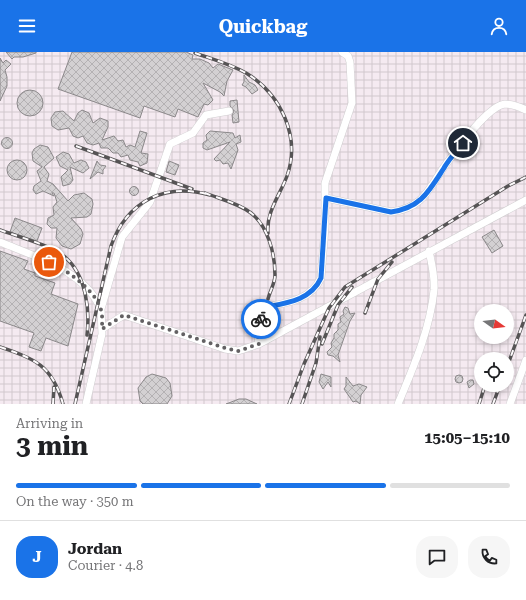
<!DOCTYPE html>
<meta charset="utf-8">
<style>
:root{--surface:#fff;--page:#f6f6f6;--text:#202124;--muted:#757577;--line:#e0e0e0;--accent:#1a73e8}
body{margin:0;font-family:"Roboto Serif",serif;background:var(--page);color:var(--text);height:100vh;display:flex;flex-direction:column;font-size:15px;white-space:nowrap}
*{box-sizing:border-box;margin:0}
p{font-size:13px;color:var(--muted)}
.icon{flex:none;width:22px;height:22px;fill:none;stroke:currentColor;stroke-width:2;stroke-linecap:round;stroke-linejoin:round}
.map{position:relative;height:352px;overflow:hidden}
.sheet{display:flex;flex-direction:column;background:var(--surface);flex:1}
.sheet>*{flex:none}
.needle{width:26px;rotate:104deg}
.buttons{position:absolute;left:474px;top:252px;display:grid;gap:8px}
.buttons a{display:grid;place-items:center;width:40px;height:40px;border-radius:50%;background:var(--surface);box-shadow:0 2px 6px #0003;font-size:20px}
.pin{position:absolute;display:grid;place-items:center;width:34px;height:34px;color:#fff;margin:-17px;border:2px solid #fff;border-radius:50%;box-shadow:0 1px 4px #0007}
.courier{position:absolute;display:grid;place-items:center;width:40px;height:40px;margin:-20px;border:3px solid #1a73e8;border-radius:50%;background:#fff;color:#222;box-shadow:0 1px 5px #0007}
.head em{font-style:normal;font-weight:700}
.head div{display:flex;flex-direction:column-reverse}
.head{display:flex;align-items:center;justify-content:space-between;height:68px;padding:0 16px}
h1{font-size:26px;font-weight:700;line-height:30px}
.bar{display:grid;grid-template-columns:repeat(4,1fr);gap:6px 4px;align-content:center;height:48px;padding:0 16px}
.bar i{height:5px;border-radius:3px;background:var(--line)}
.bar .selected{background:var(--accent)}
.bar p{grid-column:span 4}
.line{display:flex;align-items:center;gap:10px;padding:0 16px;border-top:1px solid var(--line)}
.line div{flex:1}
.round{display:grid;place-items:center;flex:none;width:42px;height:42px;border-radius:16px;background:var(--page)}
header{display:flex;justify-content:space-between;align-items:center;height:52px;padding:0 16px;background:var(--accent);color:#fff;font-size:18px;font-weight:700}
.map>svg:first-child{display:block}
.industrial{fill:url(#industrial-grid);fill-rule:evenodd}
.building{fill:url(#building-cross-hatch);stroke:#8b888a}
.lines{fill:none;stroke-linecap:round;stroke-linejoin:round}
.minor-casing{stroke:#d1cfd1;stroke-width:8}
.minor{stroke:#fff;stroke-width:7}
.rail-casing{stroke:#565455;stroke-width:3.5}
.rail{stroke:#fdfafc;stroke-width:2;stroke-dasharray:6;stroke-linecap:butt}
.done{stroke:#636163;stroke-width:4;stroke-dasharray:0 7.2}
.route{stroke:#1a73e8;stroke-width:5}
</style>
<header><svg class="icon" aria-label="menu" viewBox="0 0 24 24"><path d="M4 6h16M4 12h16M4 18h16"/></svg>Quickbag<svg class="icon" aria-label="person" viewBox="0 0 24 24"><circle cx="12" cy="8" r="4"/><path d="M4 21q1-7 8-7t8 7"/></svg></header>
<div class="map">
<svg width="526" height="352" viewBox="0 0 526 352">
<defs>
<pattern id="industrial-grid" width="8" height="8" patternUnits="userSpaceOnUse"><rect width="8" height="8" fill="#f5eaf1"/><path d="M0 4h8M4 0v8" fill="none" stroke="#d1c8ce"/></pattern>
<pattern id="building-cross-hatch" width="8" height="8" patternUnits="userSpaceOnUse"><rect width="8" height="8" fill="#d3d0d2"/><path d="M0 0l8 8M0 8l8-8" fill="none" stroke="#b4b1b3"/></pattern>
</defs>
<rect width="100%" height="100%" fill="#fdfafc"/>
<path class="industrial" d="M0 0H526V352H0ZM481 259H507V285H481ZM481 307H507V333H481Z"/>
<path class="building" d="M6 0H36V1L23 5H14L12 7Z
M72 0H186L193 3 192 7H200L209 11 213 16 218 12 233 18 227 29 224 44 220 40 203 31 213 48 208 53 204 52 198 65 178 57 175 65 144 54 140 66 58 37Z
M0 6 3 11 6 8 11 12 5 18 7 25V34L0 49Z
M244 23 249 30 255 33 258 38 252 42 246 35 242 33 244 30Z
M17 51a13 13 0 1 1 26 0a13 13 0 1 1-26 0Z
M237 48 239 70 233 71 232 63 234 59 230 54V49Z
M82 58 89 61 93 71 100 66 108 69V75L102 88 114 84 118 89 123 88 126 95 130 93 135 95 140 79 147 81 141 101 148 102 147 111 140 114 138 110 130 108 128 103 121 105 118 101H113L108 96H101L99 91 93 93 87 91 83 84 78 86 73 84 69 76 58 78 52 74 51 66 55 60 63 59 74 69 78 61Z
M210 79 233 81 235 86 240 83 241 90 236 92 238 98 231 117 228 111 223 112 220 108 216 109 214 107 230 90 207 98 203 96V91L207 88 206 83Z
M1.5 91a5.5 5.5 0 1 1 11 0a5.5 5.5 0 1 1-11 0Z
M40 93 48 95 54 106 44 115 49 122 47 129 53 132 68 149 74 143 84 141 92 147 93 152 91 162 87 165 71 166 81 177 83 182 80 192 71 197 62 194 56 186 57 176H51L47 172 48 166 54 163 53 155 57 150 54 141H52L54 144 43 139 36 142 33 138 34 134 41 129 37 119 42 115 33 109 32 101 34 97Z
M63 100 69 102 74 111 81 108 86 110 89 116 83 121 70 115 73 128 70 132 63 134 61 125 68 118 60 114 56 105Z
M7 118a10 10 0 1 1 20 0a10 10 0 1 1-20 0Z
M97 109 100 113 106 114 103 118V122L98 120 90 127Z
M169 109 179 113 175 123 166 120Z
M129.5 139a4.5 4.5 0 1 1 9 0a4.5 4.5 0 1 1-9 0Z
M15 166 42 176 37 189 10 180Z
M494 178 503 194 492 201 482 185Z
M0 199 28 209 24 217 35 221V224L55 231 51 242 78 252 68 294 46 286 41 299 29 295 34 281 0 269Z
M345 255 348 256 350 262 355 261 350 269 338 303 340 310 333 304 328 303 327 300 332 295 331 291 334 286V282L338 278V272L341 270 340 265 344 262 343 259Z
M152 322 166 326 170 331 172 344 167 352H143L140 349 138 336 146 325Z
M321 322 331 325V335L328 330 323 337 319 330Z
M455 327a4 4 0 1 1 8 0a4 4 0 1 1-8 0Z
M346 325 353 334 359 332 367 335 361 343 360 352 356 349 353 350 344 337 346 334Z
M470 328H473L474 332 469 336 467 330Z
M239 347H246L257 352H226Z"/>
<g class="lines">
<defs>
<path id="minor" d="M326 146 391 160C423 156 428 138 444 115 455 100 487 54 505 52 512 52 520 55 526 58
M0 190C36 205 84 218 101 257
M102 277 124 263 225 297 238 299 259 292 526 148
M259 292 257 277 266 255C287 251 311 248 321 226L325 175V131L352 51 350 10 348 4 342 0
M86 352 102 282 101 257 122 185 150 150 170 92 193 81 206 63 229 59
M398 352C413 316 430 278 434 238 435 225 432 212 429 199
M510 352 526 308"/>
</defs>
<use href="#minor" class="minor-casing"/>
<use href="#minor" class="minor"/>
<defs>
<path id="rail" d="M195 1C212 7 230 12 246 21 281 42 301 85 287 124 280 143 266 160 268 181
M76 94 192 137
M205 141C220 147 238 151 251 161 268 174 275 202 275 223 275 231 270 239 268 247
M0 178C19 185 50 193 65 205 86 223 90 257 87 283
M365 261 378 227 392 210
M322 292 338 253 352 235
M0 295C35 307 52 313 63 352
M507 315 526 263
M53 352 54 335
M75 352 111 194C127 149 165 130 210 143
M289 352 304 312 329 256 345 235 508 134 526 125
M302 352 316 311 320 285
M479 352 485 333
M493 352 500 333"/>
</defs>
<use href="#rail" class="rail-casing"/>
<use href="#rail" class="rail"/>
</g>
<g class="lines">
<path class="done" d="M49 210C65 216 94 238 100 255 103 262 102 270 102 277L124 263 225 296 238 299 259 292 257 277 261 267"/>
<path class="route" d="M261 267 266 255C287 251 311 248 321 226L326 146 391 160C421 156 429 139 444 116 449 107 457 99 463 91"/>
</g>
</svg>
<div class="buttons">
<a><svg class="needle" viewBox="-14 -14 28 28"><path d="M0-13l5 13h-10z" fill="#e53935"/><path d="M0 13l5-13h-10z" fill="#757577"/></svg></a>
<a><svg class="icon" aria-label="locate" viewBox="0 0 24 24"><circle cx="12" cy="12" r="6"/><path d="M12 2v4M12 18v4M2 12h4M18 12h4"/></svg></a>
</div>
<div class="pin" style="left:49px;top:210px;background:#ea580c"><svg class="icon" aria-label="bag" viewBox="0 0 24 24"><path d="M5 8h14l-1 12H6zM9 8a3 3 0 0 1 6 0"/></svg></div>
<div class="pin" style="left:463px;top:91px;background:#1f2937"><svg class="icon" aria-label="home" viewBox="0 0 24 24"><path d="M3 11l9-7 9 7M6 9v11h12V9"/></svg></div>
<div class="courier" style="left:261px;top:267px"><svg class="icon" aria-label="bike" viewBox="0 0 24 24"><circle cx="6" cy="16" r="4"/><circle cx="18" cy="16" r="4"/><path d="M6 16l4-8h5l3 8M10 8l3 8H6M13 5h3"/></svg></div>
</div>
<section class="sheet">
<div class="head"><div><h1>3 min</h1><p>Arriving in</p></div><em>15:05–15:10</em></div>
<div class="bar"><i class="selected"></i><i class="selected"></i><i class="selected"></i><i></i><p>On the way · 350 m</p></div>
<div class="line" style="height:72px"><b class="round" style="background:var(--accent);color:#fff">J</b><div><b>Jordan</b><p>Courier · 4.8</p></div><a class="round"><svg class="icon" aria-label="chat" viewBox="0 0 24 24"><path d="M4 5h16v11H9l-5 4z"/></svg></a><a class="round"><svg class="icon" aria-label="phone" viewBox="0 0 24 24"><path d="M5 4h4l2 5-3 2q2 4 5 5l2-3 5 2v4C11 20 4 13 5 4z"/></svg></a></div>
</section>
